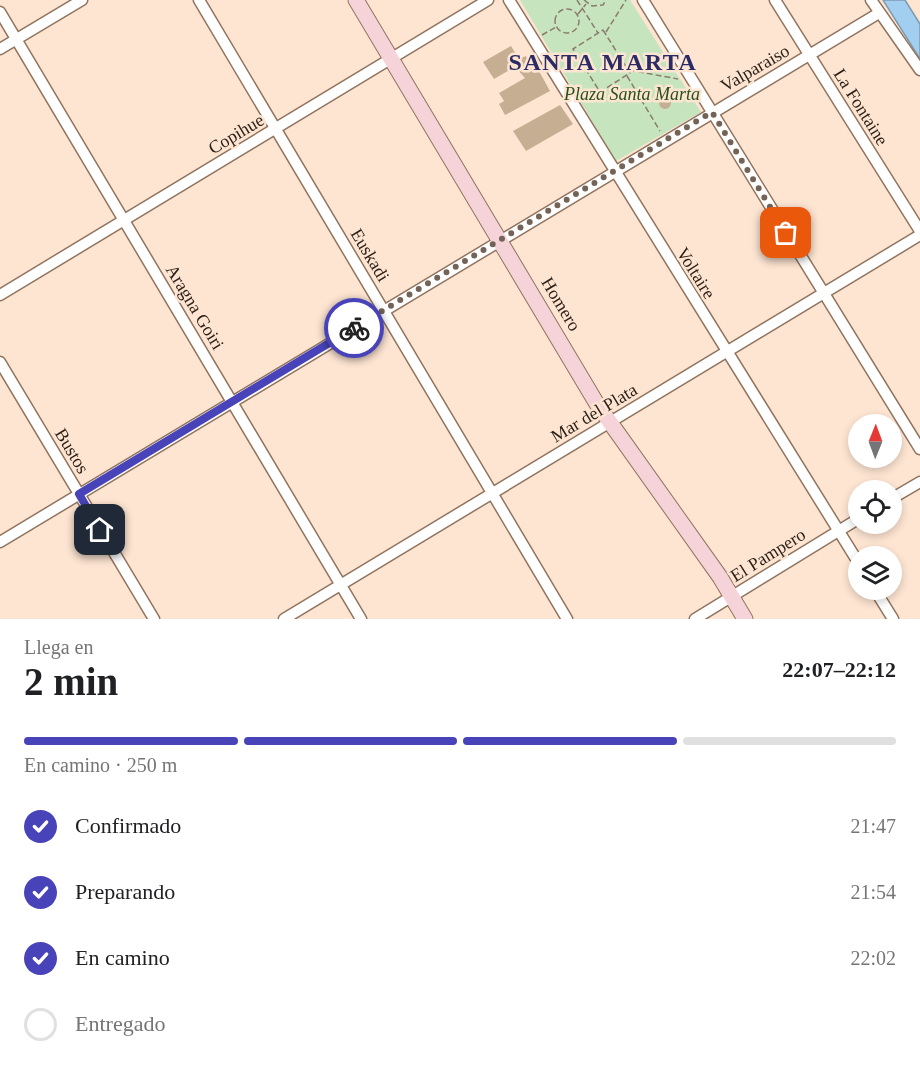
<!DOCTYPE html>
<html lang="es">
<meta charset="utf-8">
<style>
:root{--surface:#fff;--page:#f6f6f6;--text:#202124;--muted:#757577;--line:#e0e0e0;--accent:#4843b9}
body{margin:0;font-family:"Times New Roman",serif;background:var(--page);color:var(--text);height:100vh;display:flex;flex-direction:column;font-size:22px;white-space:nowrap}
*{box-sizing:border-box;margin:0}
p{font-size:20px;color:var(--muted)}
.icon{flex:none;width:33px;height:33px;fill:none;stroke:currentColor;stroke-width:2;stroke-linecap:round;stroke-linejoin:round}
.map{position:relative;height:619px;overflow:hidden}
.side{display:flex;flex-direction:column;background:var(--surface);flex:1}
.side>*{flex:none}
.needle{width:39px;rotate:1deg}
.fabs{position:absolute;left:848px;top:414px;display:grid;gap:12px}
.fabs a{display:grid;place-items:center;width:54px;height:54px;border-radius:50%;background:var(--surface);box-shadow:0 3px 9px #0003;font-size:30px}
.pin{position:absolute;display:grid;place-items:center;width:51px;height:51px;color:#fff;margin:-26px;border-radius:12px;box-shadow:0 3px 9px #0006}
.courier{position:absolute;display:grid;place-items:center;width:60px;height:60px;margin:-30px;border:4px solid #4843b9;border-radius:50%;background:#fff;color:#222;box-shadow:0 2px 8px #0007}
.head em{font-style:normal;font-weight:600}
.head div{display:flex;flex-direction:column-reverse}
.head{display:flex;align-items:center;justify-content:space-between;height:102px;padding:0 24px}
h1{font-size:39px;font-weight:600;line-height:45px}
.bar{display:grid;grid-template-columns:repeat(4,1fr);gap:9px 6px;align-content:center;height:72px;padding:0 24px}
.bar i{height:8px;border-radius:4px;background:var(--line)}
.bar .active{background:var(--accent)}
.bar p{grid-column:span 4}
ol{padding:0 24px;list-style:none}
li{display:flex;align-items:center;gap:18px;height:66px}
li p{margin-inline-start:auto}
li .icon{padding:6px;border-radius:50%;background:var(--accent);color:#fff;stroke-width:4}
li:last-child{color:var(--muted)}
li i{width:33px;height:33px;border:3px solid var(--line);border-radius:50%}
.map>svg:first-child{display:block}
.green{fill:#c6e5bf}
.water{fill:#a2cff0;stroke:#7e9aae;stroke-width:1.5}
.building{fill:#c6ae92}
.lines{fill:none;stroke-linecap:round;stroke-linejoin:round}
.street-casing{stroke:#90745f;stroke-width:13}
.secondary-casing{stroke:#90745f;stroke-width:17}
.path{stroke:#8c7b6d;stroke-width:1.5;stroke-dasharray:6 3;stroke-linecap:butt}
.street{stroke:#fff;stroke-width:10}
.secondary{stroke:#f6d3d8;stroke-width:15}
.done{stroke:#746457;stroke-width:6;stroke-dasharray:0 10.8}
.route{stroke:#4843b9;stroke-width:8}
.labels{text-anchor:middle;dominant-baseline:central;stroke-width:5;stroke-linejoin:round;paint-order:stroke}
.street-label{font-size:18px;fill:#291e15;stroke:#fee5d2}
.park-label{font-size:18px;font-style:italic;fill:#26511c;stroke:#fee5d2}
.district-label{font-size:24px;font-weight:bold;letter-spacing:1.5px;fill:#2a2b65;stroke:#fee5d2}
</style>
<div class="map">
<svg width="920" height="619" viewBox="0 0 920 619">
<rect width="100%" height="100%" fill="#fee5d2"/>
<path class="green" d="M520 0H630L701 112 616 161Z"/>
<path class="water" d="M883 0H905L920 24V59Z"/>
<path class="building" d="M511 46 519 59 526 56 534 73 539 71 550 91 505 115 499 104 504 101 499 93 525 78 515 67 494 79 483 62Z
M659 103a6 6 0 1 1 12 0a6 6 0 1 1-12 0Z
M560 105 573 124 526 151 513 131Z"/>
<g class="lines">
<defs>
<path id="street" d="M199 0 567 619
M509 0 858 562
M643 0 920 449
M775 0 920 231
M871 0 920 70
M0 12 361 619
M0 49 82 0
M0 295 488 0
M0 362 154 619
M891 499 920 482
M0 542 879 13
M875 590 893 619
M284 619 920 235
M695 619 858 519"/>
<path id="secondary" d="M356 0 597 404 720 577 745 619"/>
</defs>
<use href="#street" class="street-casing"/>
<use href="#secondary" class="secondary-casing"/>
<path class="path" d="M577 0 598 33
M584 0 592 6 603 5 606 0
M555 21a12 12 0 1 1 24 0a12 12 0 1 1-24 0Z
M578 14 586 4
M603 30 630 73 600 92 573 49Z
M606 32 626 0
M542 35 556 27
M560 61 574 52
M629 70 678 79
M627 76 660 131
M582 100 598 89
M627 100 636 94"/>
<use href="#street" class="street"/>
<use href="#secondary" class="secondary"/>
</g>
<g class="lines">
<path class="done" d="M354 328 712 112 786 233"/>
<path class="route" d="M100 530 79 494 354 328"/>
</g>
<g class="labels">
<g class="street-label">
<text transform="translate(755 68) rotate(-30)">Valparaiso</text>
<text transform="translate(861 107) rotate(58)">La Fontaine</text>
<text transform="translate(236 134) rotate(-31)">Copihue</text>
<text transform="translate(370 255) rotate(59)">Euskadi</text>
<text transform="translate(696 273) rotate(58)">Voltaire</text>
<text transform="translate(561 304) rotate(59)">Homero</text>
<text transform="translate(195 307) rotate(59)">Aragna Goiri</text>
<text transform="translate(594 413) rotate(-31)">Mar del Plata</text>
<text transform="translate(72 451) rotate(59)">Bustos</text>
<text transform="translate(768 555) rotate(-32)">El Pampero</text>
</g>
<g class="park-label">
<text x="632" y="94">Plaza Santa Marta</text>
</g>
<g class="district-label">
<text x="603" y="62">SANTA MARTA</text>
</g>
</g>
</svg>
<div class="fabs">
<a><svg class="needle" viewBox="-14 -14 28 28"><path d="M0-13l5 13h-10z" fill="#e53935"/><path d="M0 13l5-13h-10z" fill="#757577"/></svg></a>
<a><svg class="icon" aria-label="locate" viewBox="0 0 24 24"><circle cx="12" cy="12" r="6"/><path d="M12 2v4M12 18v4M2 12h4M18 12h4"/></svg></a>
<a><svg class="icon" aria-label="layers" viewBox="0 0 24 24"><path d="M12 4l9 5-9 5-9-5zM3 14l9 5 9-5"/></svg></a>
</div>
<div class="pin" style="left:786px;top:233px;background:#ea580c"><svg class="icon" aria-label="bag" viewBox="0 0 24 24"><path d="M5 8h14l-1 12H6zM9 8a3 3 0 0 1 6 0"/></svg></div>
<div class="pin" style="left:100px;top:530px;background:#1f2937"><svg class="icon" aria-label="home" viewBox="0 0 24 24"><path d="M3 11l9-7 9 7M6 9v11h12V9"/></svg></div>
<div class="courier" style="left:354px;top:328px"><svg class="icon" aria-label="bike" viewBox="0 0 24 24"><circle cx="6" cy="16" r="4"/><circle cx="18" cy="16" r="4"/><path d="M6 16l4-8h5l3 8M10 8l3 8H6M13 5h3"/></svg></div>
</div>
<section class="side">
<div class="head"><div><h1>2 min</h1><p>Llega en</p></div><em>22:07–22:12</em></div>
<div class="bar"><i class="active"></i><i class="active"></i><i class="active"></i><i></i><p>En camino · 250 m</p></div>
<ol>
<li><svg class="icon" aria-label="check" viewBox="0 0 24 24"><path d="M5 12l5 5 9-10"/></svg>Confirmado<p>21:47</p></li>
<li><svg class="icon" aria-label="check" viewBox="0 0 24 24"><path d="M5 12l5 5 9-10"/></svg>Preparando<p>21:54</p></li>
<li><svg class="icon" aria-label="check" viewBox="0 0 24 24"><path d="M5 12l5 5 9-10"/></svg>En camino<p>22:02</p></li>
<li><i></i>Entregado</li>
</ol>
</section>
